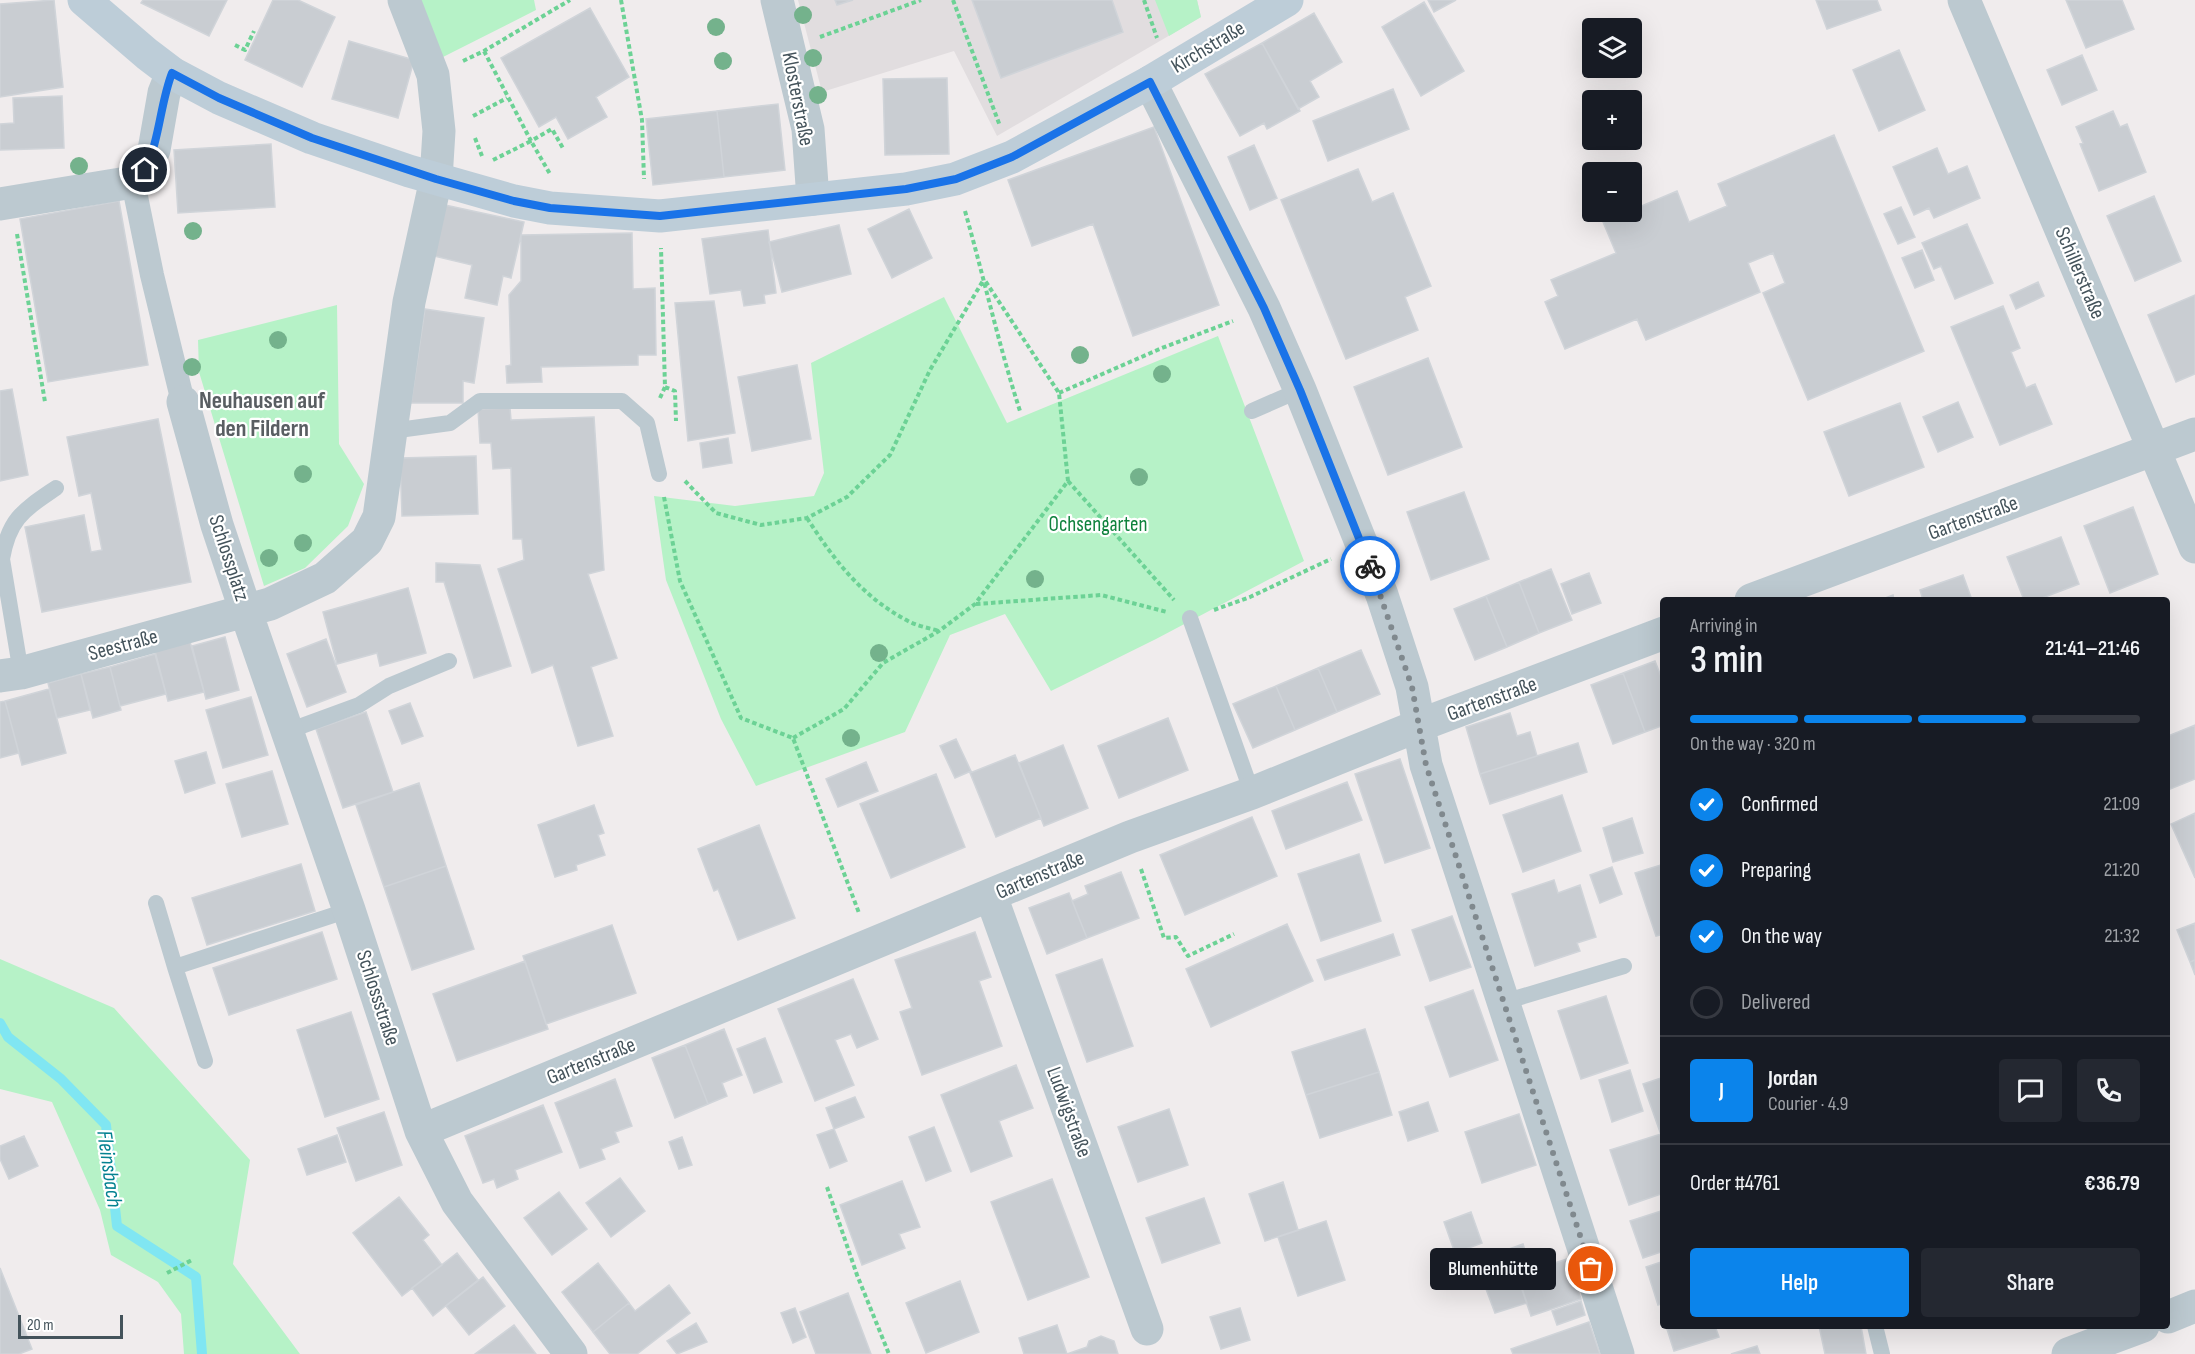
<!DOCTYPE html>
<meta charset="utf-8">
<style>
:root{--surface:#171b24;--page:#242831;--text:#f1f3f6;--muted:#9ea1a6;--line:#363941;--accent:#0b84eb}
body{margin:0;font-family:"Sofia Sans Condensed",sans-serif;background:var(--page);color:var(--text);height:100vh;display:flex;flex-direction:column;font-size:22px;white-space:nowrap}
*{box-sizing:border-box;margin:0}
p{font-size:20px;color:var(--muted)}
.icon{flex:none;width:33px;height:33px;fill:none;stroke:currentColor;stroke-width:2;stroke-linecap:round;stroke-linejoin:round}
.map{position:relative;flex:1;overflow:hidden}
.details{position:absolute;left:1660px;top:597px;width:510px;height:732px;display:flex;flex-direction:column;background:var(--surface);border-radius:6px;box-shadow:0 6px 24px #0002}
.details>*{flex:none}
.buttons{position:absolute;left:1582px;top:18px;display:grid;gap:12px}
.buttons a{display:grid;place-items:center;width:60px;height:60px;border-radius:6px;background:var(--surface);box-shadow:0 6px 24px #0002;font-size:30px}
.scale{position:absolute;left:18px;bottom:15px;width:105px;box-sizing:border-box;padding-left:6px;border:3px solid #44535b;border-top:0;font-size:16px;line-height:21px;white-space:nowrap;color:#44535b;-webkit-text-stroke:4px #fff;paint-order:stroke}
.pin{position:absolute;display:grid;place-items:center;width:51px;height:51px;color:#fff;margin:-26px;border:3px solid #fff;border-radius:50%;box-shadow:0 2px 6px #0007}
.courier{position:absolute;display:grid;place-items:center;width:60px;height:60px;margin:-30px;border:4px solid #1a73e8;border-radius:50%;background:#fff;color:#222;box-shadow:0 2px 8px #0007}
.bubble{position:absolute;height:42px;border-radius:6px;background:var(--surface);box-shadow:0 6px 24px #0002;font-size:20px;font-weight:600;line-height:42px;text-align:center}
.headline em{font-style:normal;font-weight:600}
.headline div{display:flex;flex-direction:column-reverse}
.headline{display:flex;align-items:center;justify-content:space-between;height:102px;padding:0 30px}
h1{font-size:39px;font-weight:600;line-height:45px}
.bar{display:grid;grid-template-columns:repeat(4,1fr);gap:9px 6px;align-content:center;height:72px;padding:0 30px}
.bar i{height:8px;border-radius:4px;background:var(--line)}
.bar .selected{background:var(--accent)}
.bar p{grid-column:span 4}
.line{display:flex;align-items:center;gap:15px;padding:0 30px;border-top:2px solid var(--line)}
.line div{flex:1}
.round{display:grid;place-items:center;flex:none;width:63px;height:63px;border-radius:6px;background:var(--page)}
ol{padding:0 30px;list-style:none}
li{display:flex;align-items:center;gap:18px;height:66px}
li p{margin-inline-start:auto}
li .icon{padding:6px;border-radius:50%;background:var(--accent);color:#fff;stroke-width:4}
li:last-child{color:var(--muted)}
li i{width:33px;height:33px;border:3px solid var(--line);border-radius:50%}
.button{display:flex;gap:12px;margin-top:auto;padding:12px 30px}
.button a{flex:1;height:69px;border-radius:6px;background:var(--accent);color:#fff;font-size:24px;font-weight:600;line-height:69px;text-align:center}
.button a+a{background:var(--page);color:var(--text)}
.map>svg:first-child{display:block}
.education{fill:#e1dddf}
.green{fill:#b6f2c7}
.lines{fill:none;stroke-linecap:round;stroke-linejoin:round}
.stream{stroke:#80e6f2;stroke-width:10}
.building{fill:#c9cdd2;stroke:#d0d4d9;stroke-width:1.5}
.path{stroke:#6cd295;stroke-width:4;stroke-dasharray:4.5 3;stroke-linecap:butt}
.service{stroke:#bcc9d0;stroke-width:16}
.pedestrian{stroke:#bcc9d0;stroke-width:24}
.minor{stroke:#bcc9d0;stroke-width:33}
.secondary{stroke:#bdcdd8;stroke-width:33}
.tree{fill:#74b28c}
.done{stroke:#80898e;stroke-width:6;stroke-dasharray:0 10.8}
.route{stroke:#1a73e8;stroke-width:8}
.labels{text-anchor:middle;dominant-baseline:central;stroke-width:4.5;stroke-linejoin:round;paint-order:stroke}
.street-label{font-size:21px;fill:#44535b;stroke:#fff}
.park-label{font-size:21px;fill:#0f823d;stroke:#fff}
.water-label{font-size:22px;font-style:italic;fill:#048291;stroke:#fff}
.quarter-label{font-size:24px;font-weight:bold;fill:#595e62;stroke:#fff}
</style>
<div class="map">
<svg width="2195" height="1354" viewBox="0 0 2195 1354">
<rect width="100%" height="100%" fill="#f0eced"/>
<path class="education" d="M798 0H1197L1201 17 997 136 954 51 822 92Z"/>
<path class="green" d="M416 0H534L536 10 443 57Z
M1155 0H1197L1201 17 1169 36Z
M944 297 1007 423 1218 336 1304 561 1156 639 1051 691 1005 614 950 635 905 732 756 786 721 719 666 580 654 496 735 506 814 496 824 473 811 363Z
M337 305 339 444 364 484 348 526 305 568 264 586 199 372 198 340Z
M0 959 114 1008 250 1160 233 1264 300 1354H184L181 1314 158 1282 111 1255 100 1210 52 1102 0 1089Z"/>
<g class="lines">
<path class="stream" d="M0 1023 8 1037 61 1079 106 1125 117 1226 196 1277 202 1354"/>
</g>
<path class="building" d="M54 0 63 87 0 97V4Z
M143 0H227L209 36 141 3Z
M273 0H298L335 17 302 87 245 60Z
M835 0H853L837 5Z
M972 0H1112L1123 32 1001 78Z
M1428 0H1456L1434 12Z
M1816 0H1877L1881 10 1827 29Z
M2066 0H2122L2134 29 2086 48Z
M1424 2 1464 71 1421 96 1382 27Z
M590 8 629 77 596 97 607 117 568 139 556 117 539 127 501 58Z
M1314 13 1342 62 1310 81 1319 97 1298 109 1262 43Z
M349 41 414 60 398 118 332 99Z
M1262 43 1300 111 1267 129 1264 123 1240 136 1205 74Z
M1899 50 1925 110 1879 131 1853 70Z
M2082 55 2097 90 2062 105 2047 70Z
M947 78 949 154 885 155 883 79Z
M1393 89 1409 129 1328 161 1313 121Z
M62 96 64 148 0 150V124L14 123 13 98Z
M778 104 785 170 724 177 717 111Z
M717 111 724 177 653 185 646 119Z
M2113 111 2120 127 2127 124 2146 172 2099 191 2080 144 2083 143 2076 127Z
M1154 127 1219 305 1133 336 1093 224 1032 246 1008 180Z
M1834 135 1924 351 1808 400 1763 293 1785 283 1773 253 1748 263 1760 292 1646 340 1637 319 1565 349 1545 302 1558 296 1551 280 1616 253 1603 222 1627 212H1632V210L1677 191 1689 222 1727 206 1718 184Z
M271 144 275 207 178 213 174 150Z
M1254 145 1277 198 1250 210 1228 157Z
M1937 148 1948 174 1967 166 1980 198 1934 218 1929 208 1914 215 1893 167Z
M1358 169 1372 202 1393 193 1431 286 1405 297 1418 330 1346 359 1281 200Z
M2154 196 2181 261 2135 281 2107 216Z
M119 201 148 365 48 382 20 219Z
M445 205 524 222 511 278 503 276 497 305 465 298 472 265 434 256Z
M1901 207 1915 237 1898 244 1884 214Z
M909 209 932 258 892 278 868 229Z
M1967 224 1993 283 1955 299 1941 266 1934 269 1922 243Z
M839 225 851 274 782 292 769 242Z
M768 230 776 293 764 295 765 303 744 306 741 290 710 294 702 239Z
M632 233 633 289 655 288 656 355H638V365L541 367 542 382 507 383 506 366 511 365 509 295 521 281V235Z
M1922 250 1934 280 1915 288 1902 258Z
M2038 282 2044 296 2016 309 2010 295Z
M2195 295V374L2176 382 2148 315Z
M714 301 735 433 688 441 675 303Z
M2003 306 2020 348 2011 352 2026 388 2035 384 2052 424 2000 445 1951 327Z
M425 309 484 318 474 383 463 381V403H411Z
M1428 358 1462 447 1388 475 1354 387Z
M797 365 811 439 752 451 738 377Z
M12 389 28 475 0 481V391Z
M1958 402 1973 437 1938 452 1923 417Z
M1900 403 1924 467 1849 496 1824 432Z
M510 408 511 420 594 417 604 570 588 574 617 658 591 667 613 736 578 746 553 665 532 673 498 569 524 560 522 539H513L511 468 493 469 491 443H480L478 409Z
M158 419 191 582 42 612 25 527 84 515 91 552 102 550 91 493 79 496 67 437Z
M728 438 732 463 703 468 700 443Z
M476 456 478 514 402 516 400 458Z
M1464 492 1489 559 1431 580 1407 512Z
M2133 507 2158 574 2110 593 2084 526Z
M2061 537 2079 584 2037 600H2024L2007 557Z
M436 563 480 565 511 666 474 678 444 582H436Z
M1551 569 1572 620 1539 633 1519 582Z
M1589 573 1601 603 1572 614 1561 584Z
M1963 575 1972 600H1923L1920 590Z
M1519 582 1539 633 1507 647 1486 596Z
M408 588 426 653 380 666 377 653 337 664 323 612Z
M1893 595 1894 600H1880Z
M1486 596 1507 647 1475 660 1454 609Z
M225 637 239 690 206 699 192 646Z
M326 639 346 692 307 707 287 654Z
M190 642 204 692 168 701 155 651Z
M1361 650 1380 694 1337 712 1318 668Z
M155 654 166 694 120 706 110 667Z
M1655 661 1664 684V725L1645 732 1623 673Z
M110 667 121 710 93 718 81 674Z
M1318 668 1337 712 1295 730 1276 686Z
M1623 673 1645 732 1613 744 1591 685Z
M81 674 90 710 57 718 48 683Z
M1276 686 1295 730 1253 748 1233 704Z
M49 689 66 753 22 765 5 701Z
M251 697 268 755 223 768 206 710Z
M5 701 19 753 0 758V702Z
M410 703 423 736 402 744 389 711Z
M366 712 393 792 343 808 316 729Z
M1510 713 1517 736 1530 732 1537 756 1480 774 1466 727Z
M1168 718 1188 770 1119 798 1098 746Z
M2195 725V779L2168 790V736Z
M956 739 971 771 955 778 940 746Z
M1578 743 1587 772 1490 804 1480 774Z
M1063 745 1088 808 1044 826 1019 763Z
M206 752 215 783 185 793 175 761Z
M1015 755 1041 818 996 837 970 773Z
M1400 759 1430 848 1385 863 1355 774Z
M866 762 878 791 838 807 826 779Z
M272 771 288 824 242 837 226 784Z
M936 774 965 847 891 878 860 804Z
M1347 782 1362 820 1286 849 1272 811Z
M419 783 446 866 384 887 356 805Z
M1562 795 1581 851 1523 872 1503 815Z
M594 805 604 833 598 835 605 855 576 865 577 870 555 877 538 825Z
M2195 813V878L2171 824Z
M1252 817 1277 876 1185 915 1160 855Z
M1632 818 1643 853 1613 862 1603 828Z
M759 825 795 918 738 940 718 889 714 891 698 849Z
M1359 854 1381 921 1321 941 1298 874Z
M301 864 315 911 207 945 192 898Z
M1664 864V934L1656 936 1635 873Z
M446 866 474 949 412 970 384 887Z
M1612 867 1622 894 1600 903 1590 875Z
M1121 872 1139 918 1087 938 1072 901 1088 894 1085 886Z
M1554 880 1558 893 1580 885 1596 937 1577 943 1580 951 1535 966 1512 894Z
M1069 893 1087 938 1047 954 1029 908Z
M1452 916 1471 967 1430 981 1412 930Z
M2195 923V960L2190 962 2177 930Z
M1287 924 1313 981 1211 1027 1186 969Z
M612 925 636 993 546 1024 523 956Z
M322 932 337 979 229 1015 213 968Z
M975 932 991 977 979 981 1002 1046 922 1075 900 1012 912 1008 895 960Z
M1393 934 1400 955 1325 980 1317 960Z
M1102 959 1133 1046 1087 1062 1056 975Z
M2195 960V975L2190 962Z
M525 961 548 1029 457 1061 433 994Z
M853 979 878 1039 857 1048 851 1034 835 1040 854 1085 815 1101 778 1009Z
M1473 990 1498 1060 1450 1077 1425 1007Z
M1606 996 1628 1063 1581 1079 1558 1011Z
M351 1012 379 1099 325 1117 297 1030Z
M724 1029 742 1075 722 1083 727 1096 708 1104 685 1045Z
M1365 1029 1379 1072 1306 1095 1292 1052Z
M765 1038 782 1082 754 1093 737 1049Z
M685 1045 708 1104 675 1118 652 1058Z
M1016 1065 1033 1108 999 1121 1012 1156 971 1172 941 1095Z
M1630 1070 1643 1111 1612 1122 1599 1080Z
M1379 1072 1392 1115 1320 1138 1306 1095Z
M1664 1077V1131L1660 1132 1643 1084Z
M615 1079 632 1126 615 1132 619 1142 601 1149 605 1159 580 1168 555 1103Z
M855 1097 864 1117 834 1129 826 1108Z
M1428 1102 1438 1131 1408 1141 1399 1112Z
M543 1105 562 1152 515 1170 518 1179 497 1188 494 1179 483 1183 465 1136Z
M1169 1109 1188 1165 1138 1182 1118 1127Z
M384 1112 402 1165 356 1181 337 1128Z
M1519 1114 1536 1165 1482 1183 1465 1132Z
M934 1127 951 1171 926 1181 909 1137Z
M834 1129 847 1161 830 1168 817 1135Z
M1664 1133V1193L1629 1205 1610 1150Z
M337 1135 346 1162 307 1175 298 1149Z
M24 1136 38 1166 9 1179 0 1159V1146Z
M682 1137 692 1165 679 1169 669 1142Z
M620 1178 645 1211 611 1237 586 1203Z
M1052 1179 1089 1277 1028 1300 991 1202Z
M902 1181 920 1227 899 1234 905 1248 862 1265 840 1205Z
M1283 1182 1298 1230 1265 1241 1249 1194Z
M559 1192 587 1229 552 1255 524 1218Z
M399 1197 429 1235 423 1240 442 1265 402 1296 353 1233Z
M1204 1198 1220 1243 1162 1263 1146 1218Z
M1664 1210V1251L1643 1258 1630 1221Z
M1471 1212 1482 1243 1455 1253 1444 1222Z
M1326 1221 1345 1280 1298 1296 1278 1237Z
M1523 1244 1530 1265 1519 1269 1516 1260 1482 1272 1478 1260Z
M457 1253 478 1280 433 1316 412 1288Z
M1567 1259 1581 1299 1531 1316 1517 1275Z
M1664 1261V1303L1658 1305 1646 1267Z
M1513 1262 1527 1303 1495 1313 1480 1273Z
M598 1263 629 1303 593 1332 562 1292Z
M0 1268 32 1349 19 1354H0Z
M483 1277 505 1306 469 1335 446 1306Z
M960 1281 979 1332 926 1353 906 1303Z
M669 1285 690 1313 637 1354H610L593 1332 629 1303 635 1311Z
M848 1293 871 1354H816L800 1312Z
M1581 1301 1585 1315 1557 1325 1552 1311Z
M795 1308 806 1337 793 1343 781 1313Z
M1240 1308 1250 1340 1221 1349 1210 1317Z
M1589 1322 1600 1354H1513L1511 1349Z
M696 1323 707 1342 677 1354 667 1341Z
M514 1325 536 1354H475Z
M1057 1325 1067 1354 1087 1347 1089 1341 1101 1336 1114 1341 1118 1354H1024L1019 1338Z
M1666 1326H1715L1719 1337 1674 1351Z
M1819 1326H1861L1866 1354H1825Z
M1757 1346 1760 1354H1731Z"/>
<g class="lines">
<path class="path" d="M621 0 642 120 644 179
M953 0 1000 126
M1144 0 1157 38
M820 37 921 0
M235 45 245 50 254 31
M484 51 531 141 552 129 564 150
M463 61 484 51 570 0
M473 116 507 98
M475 138 482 156
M493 160 531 141 550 174
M965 211C984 278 999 346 1020 411
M17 234 45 402
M665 387 675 391 676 421
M1059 393 1162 348 1233 321
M660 398 665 387 661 248
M685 481 716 513 761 525 807 518 847 497 890 455 930 370 984 279
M1068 481 1174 600
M664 497 680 581 741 718 793 738 859 913
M807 518C834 560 862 597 908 621 917 626 929 628 939 631
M976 604 1101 595 1167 612
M1214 610 1250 597 1331 559
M793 738 844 709 883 663 939 631 975 604 1068 481 1059 393 984 279
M1141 869 1164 938 1176 937 1188 956 1234 934
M827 1187 857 1275 889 1354
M167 1273 192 1260"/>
<path class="service" d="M1252 411 1300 390
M391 431 450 423 480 401H622L647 423 659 474
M1190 618 1252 793
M21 673 2 559C9 518 24 510 56 488
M288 731 359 705 389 686 449 661
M156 903 175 967
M1504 1002 1624 966
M205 1061 175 967 349 910
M1875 1326 1882 1354"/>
<path class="pedestrian" d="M133 182 152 275 183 402"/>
<path class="minor" d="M777 0 808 129 813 199
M1964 0 2195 547
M1150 82 1264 308 1300 390 1382 595 1412 687 1426 765 1618 1354
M0 204 133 182 145 170 154 150 164 93 172 73
M183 402 217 525 246 612 349 910 421 1131 457 1202 571 1354
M1751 600 2195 434
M0 676 21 673 270 604 325 578 367 541 379 517 409 302 436 179 439 131 433 75 404 0
M991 896 1147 1329
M421 1131 1130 837 1252 793 1420 725 1664 633
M2168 1317 2195 1306
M2068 1354 2143 1326"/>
<path class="secondary" d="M84 0 147 54 172 73 219 98 312 138 409 171 514 201 550 208 660 216 906 189 955 179 1012 157 1150 82 1287 0"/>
</g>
<g class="tree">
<circle cx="803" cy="15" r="9"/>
<circle cx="716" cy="27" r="9"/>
<circle cx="813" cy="58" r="9"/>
<circle cx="723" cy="61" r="9"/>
<circle cx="818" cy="95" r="9"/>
<circle cx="79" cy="166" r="9"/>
<circle cx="193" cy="231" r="9"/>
<circle cx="278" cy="340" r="9"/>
<circle cx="1080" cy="355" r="9"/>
<circle cx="192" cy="367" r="9"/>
<circle cx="1162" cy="374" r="9"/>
<circle cx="303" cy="474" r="9"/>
<circle cx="1139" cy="477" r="9"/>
<circle cx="303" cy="543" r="9"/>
<circle cx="269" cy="558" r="9"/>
<circle cx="1035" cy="579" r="9"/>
<circle cx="879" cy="653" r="9"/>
<circle cx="851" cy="738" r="9"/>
</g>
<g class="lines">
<path class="done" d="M1370 566 1412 687 1426 765 1591 1269"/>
<path class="route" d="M145 170C160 139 160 104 172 73L219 98 312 138 436 179 514 201 550 208 660 216 906 189 956 179 1012 157 1150 82 1264 308 1300 390 1370 566"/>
</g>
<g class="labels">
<g class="street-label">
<text transform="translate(1208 47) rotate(-31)">Kirchstraße</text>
<text transform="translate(798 99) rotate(79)">Klosterstraße</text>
<text transform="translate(2080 273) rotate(67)">Schillerstraße</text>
<text transform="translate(1973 518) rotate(-20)">Gartenstraße</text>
<text transform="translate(229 558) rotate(72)">Schlossplatz</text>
<text transform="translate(123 645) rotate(-15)">Seestraße</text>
<text transform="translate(1492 699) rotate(-20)">Gartenstraße</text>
<text transform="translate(1040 875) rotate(-23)">Gartenstraße</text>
<text transform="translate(378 998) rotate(72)">Schlossstraße</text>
<text transform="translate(591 1061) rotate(-22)">Gartenstraße</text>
<text transform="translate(1069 1112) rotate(70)">Ludwigstraße</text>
</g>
<g class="park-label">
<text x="1098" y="524">Ochsengarten</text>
</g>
<g class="water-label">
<text transform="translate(109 1169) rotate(82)">Fleinsbach</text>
</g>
<g class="quarter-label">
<text x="262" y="400">Neuhausen auf<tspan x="262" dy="28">den Fildern</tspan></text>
</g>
</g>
</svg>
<div class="buttons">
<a><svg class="icon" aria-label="layers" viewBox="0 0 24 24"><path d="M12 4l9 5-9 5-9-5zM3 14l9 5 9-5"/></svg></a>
<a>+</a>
<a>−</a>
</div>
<div class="scale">20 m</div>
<div class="pin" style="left:1591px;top:1269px;background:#ea580c"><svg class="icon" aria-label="bag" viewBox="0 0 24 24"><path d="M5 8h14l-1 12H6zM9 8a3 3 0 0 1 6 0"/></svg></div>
<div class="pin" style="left:145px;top:170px;background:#1f2937"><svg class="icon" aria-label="home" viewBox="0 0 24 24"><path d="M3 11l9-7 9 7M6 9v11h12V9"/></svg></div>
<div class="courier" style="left:1370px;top:566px"><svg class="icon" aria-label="bike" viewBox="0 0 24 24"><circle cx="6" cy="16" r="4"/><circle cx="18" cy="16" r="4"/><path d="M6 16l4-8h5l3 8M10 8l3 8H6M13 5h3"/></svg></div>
<div class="bubble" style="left:1430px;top:1248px;width:126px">Blumenhütte</div>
<section class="details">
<div class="headline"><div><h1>3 min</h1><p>Arriving in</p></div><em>21:41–21:46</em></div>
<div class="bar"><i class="selected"></i><i class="selected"></i><i class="selected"></i><i></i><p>On the way · 320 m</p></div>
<ol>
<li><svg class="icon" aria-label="check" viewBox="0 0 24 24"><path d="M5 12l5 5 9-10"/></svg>Confirmed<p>21:09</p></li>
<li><svg class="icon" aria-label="check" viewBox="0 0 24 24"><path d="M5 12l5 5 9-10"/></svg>Preparing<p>21:20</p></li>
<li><svg class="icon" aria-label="check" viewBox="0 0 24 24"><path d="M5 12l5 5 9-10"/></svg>On the way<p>21:32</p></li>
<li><i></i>Delivered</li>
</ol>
<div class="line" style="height:108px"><b class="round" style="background:var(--accent);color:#fff">J</b><div><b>Jordan</b><p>Courier · 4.9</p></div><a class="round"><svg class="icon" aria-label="chat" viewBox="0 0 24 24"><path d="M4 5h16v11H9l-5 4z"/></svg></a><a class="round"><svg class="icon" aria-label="phone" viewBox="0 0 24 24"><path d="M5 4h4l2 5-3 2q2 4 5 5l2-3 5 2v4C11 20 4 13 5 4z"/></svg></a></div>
<div class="line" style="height:78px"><div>Order #4761</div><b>€36.79</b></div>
<div class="button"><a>Help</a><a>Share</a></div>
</section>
</div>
